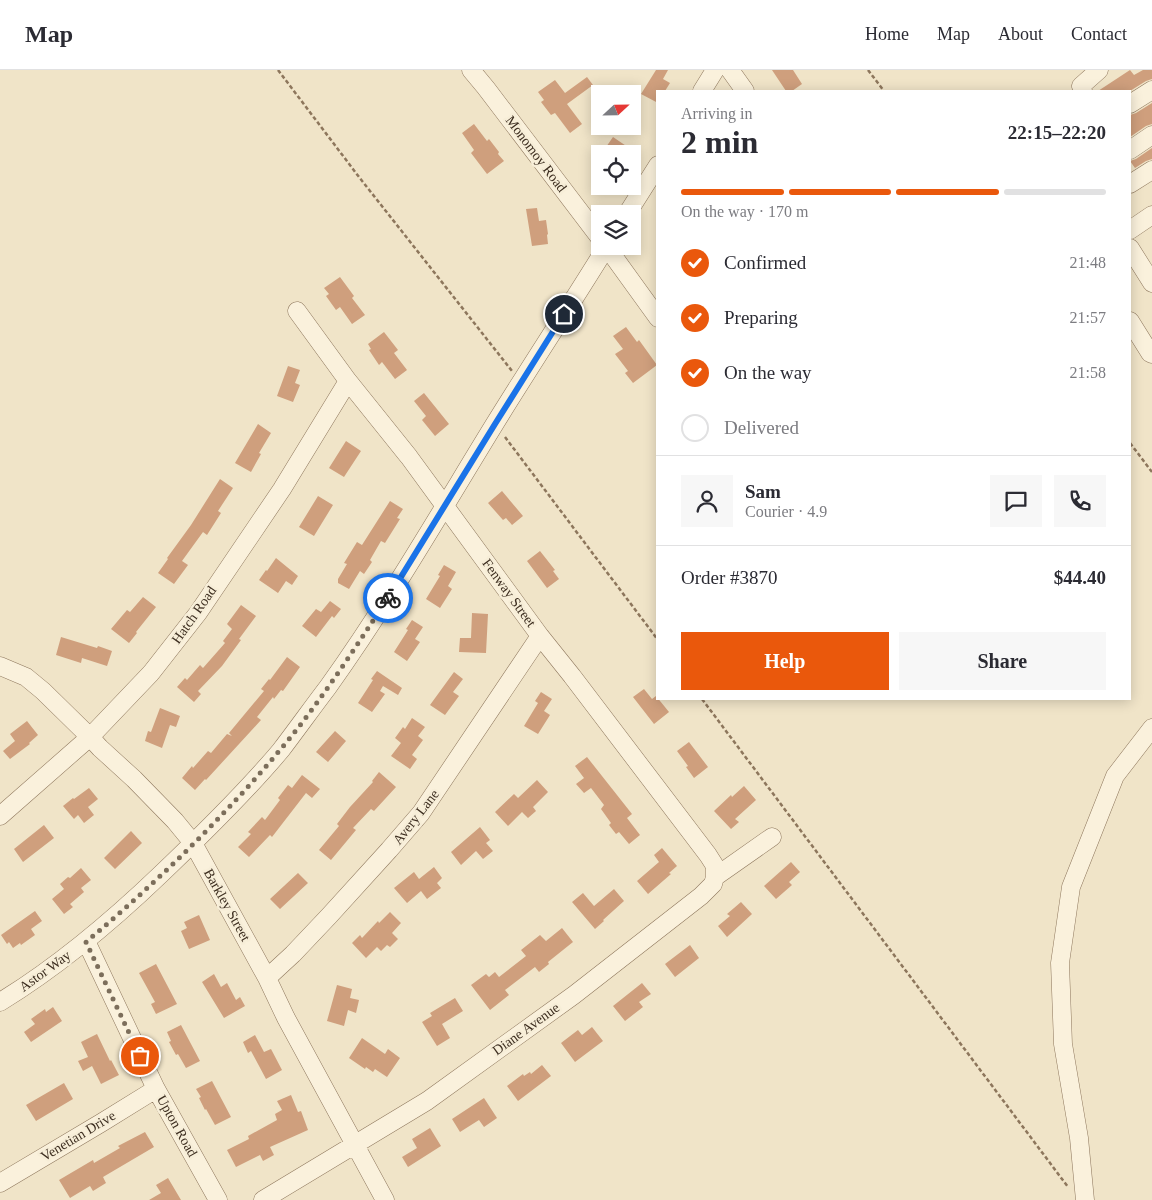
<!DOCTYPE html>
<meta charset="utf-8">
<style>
:root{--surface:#fff;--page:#f7f7f7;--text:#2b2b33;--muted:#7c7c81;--line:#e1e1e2;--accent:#ea580c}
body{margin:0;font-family:Georgia,serif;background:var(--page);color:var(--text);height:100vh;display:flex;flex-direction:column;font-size:19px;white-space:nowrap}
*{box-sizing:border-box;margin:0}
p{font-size:16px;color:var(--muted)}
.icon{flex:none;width:28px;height:28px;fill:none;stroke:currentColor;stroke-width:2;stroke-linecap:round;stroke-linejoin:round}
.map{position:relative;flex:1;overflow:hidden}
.details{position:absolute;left:656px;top:20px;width:475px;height:610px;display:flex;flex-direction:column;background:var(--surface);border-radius:0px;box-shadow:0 2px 12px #0003}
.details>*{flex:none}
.needle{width:32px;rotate:68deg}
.fabs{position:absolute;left:591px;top:15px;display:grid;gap:10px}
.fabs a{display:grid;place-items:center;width:50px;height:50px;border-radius:0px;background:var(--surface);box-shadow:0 2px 12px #0003;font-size:25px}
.pin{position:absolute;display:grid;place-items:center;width:42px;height:42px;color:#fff;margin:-21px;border:2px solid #fff;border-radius:50%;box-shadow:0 1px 5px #0007}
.courier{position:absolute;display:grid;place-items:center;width:50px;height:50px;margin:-25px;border:4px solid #1a73e8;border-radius:50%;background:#fff;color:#222;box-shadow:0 1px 6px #0007}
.overview em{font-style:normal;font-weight:700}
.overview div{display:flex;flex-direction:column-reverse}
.overview{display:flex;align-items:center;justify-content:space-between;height:85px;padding:0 25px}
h1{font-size:32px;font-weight:700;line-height:38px}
.bar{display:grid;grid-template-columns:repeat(4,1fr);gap:8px 5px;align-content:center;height:60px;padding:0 25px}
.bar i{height:6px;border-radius:4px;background:var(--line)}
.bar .selected{background:var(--accent)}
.bar p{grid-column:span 4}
.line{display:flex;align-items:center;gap:12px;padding:0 25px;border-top:1px solid var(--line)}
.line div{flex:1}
.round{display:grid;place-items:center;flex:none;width:52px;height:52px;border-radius:0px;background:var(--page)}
ol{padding:0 25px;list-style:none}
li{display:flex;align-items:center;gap:15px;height:55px}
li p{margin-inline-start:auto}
li .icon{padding:5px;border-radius:50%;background:var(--accent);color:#fff;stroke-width:4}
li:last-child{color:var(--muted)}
li i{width:28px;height:28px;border:2px solid var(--line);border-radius:50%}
.cta{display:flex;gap:10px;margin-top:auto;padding:10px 25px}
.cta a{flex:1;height:58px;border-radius:0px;background:var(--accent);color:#fff;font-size:20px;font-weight:700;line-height:58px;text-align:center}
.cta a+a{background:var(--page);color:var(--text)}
header{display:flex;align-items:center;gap:30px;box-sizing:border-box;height:70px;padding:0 25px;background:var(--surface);border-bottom:1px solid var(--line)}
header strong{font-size:24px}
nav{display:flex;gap:28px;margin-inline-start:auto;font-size:18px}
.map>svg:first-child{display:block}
.building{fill:#cf9f7d}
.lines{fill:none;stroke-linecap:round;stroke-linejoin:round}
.minor-casing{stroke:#8d765c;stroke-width:19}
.path{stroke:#8d765c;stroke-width:2.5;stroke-dasharray:4 2.5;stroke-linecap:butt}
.minor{stroke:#faf1dc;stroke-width:18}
.done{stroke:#7c6e5b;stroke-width:5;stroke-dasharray:0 9}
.route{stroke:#1a73e8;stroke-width:6}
.labels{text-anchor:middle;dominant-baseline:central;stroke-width:5;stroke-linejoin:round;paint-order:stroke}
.street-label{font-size:14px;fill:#3d2e20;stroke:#f7eed8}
</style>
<header>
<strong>Map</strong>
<nav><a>Home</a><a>Map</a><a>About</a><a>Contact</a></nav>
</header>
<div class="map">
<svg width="1152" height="1130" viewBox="0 0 1152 1130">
<rect width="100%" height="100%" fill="#f0e4c8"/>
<path class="building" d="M656 0H668L663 9 670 13 665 21H658V33L641 24Z
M772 0H793L802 14 792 21H786Z
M1130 0 1134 5 1143 0H1152V9L1146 11 1130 21H1098Z
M587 7 593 15 567 34 582 54 570 63 555 43 551 45 541 32 544 30 538 22 555 10 565 23Z
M1152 33V54L1146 56 1130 67V45L1136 43Z
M474 54 487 71 489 69 499 82 498 84 504 91 487 104 471 83 474 80 462 63Z
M613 67 638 84H611L604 80Z
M1152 78V89L1146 91 1135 98 1130 91 1136 89Z
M537 138 539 151 546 150 548 164 547 165 548 174 532 176 526 139Z
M340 207 354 226 352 228 365 245 352 254 340 237 336 240 326 226 329 224 324 218Z
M626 257 637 272 639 270 657 295 633 313 625 303 628 301 615 284 623 279 613 266Z
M384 262 398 280 394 283 407 300 395 309 382 292 379 295 369 280 371 279 368 274Z
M288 296 300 300 295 313 300 315 293 332 277 326Z
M424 323 449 354 435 366 422 350 426 346 414 331Z
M258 354 271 363 259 383 261 384 251 402 235 393Z
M346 371 361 381 344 407 329 398Z
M220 409 233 418 218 441 221 443 207 465 203 462 182 491 188 495 174 514 158 503 168 489 167 488 191 455Z
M502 421 523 446 512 455 506 448 503 450 488 433Z
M318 426 333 435 314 466 299 457Z
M390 431 403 439 397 448 400 449 385 473 381 471 370 490 372 492 364 504 360 501 349 519 338 513V509L347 494 344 493 357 472 362 475Z
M540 481 555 500 553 501 559 509 547 518 527 491Z
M276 488 298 506 292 515 286 511 278 523 259 510 266 500 267 501Z
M444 495 456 502 448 516 452 519 440 538 426 529 440 506 438 505Z
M143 527 156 537 136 562 137 563 129 573 111 559 127 540 130 542Z
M330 531 341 539 334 548 332 546 316 567 302 556 316 539 321 542Z
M241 535 256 546 239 569 241 570 222 596 198 621 201 624 194 632 177 617 185 608 187 610 200 595 203 598 225 573 223 571 232 559 227 554Z
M472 543 488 544 486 583 459 582 460 568H471Z
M412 550 423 557 415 569 420 572 407 591 394 582 408 560 406 559Z
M61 567 97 578 98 576 112 581 107 596 82 588 81 593 56 585Z
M287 587 300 597 283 621 281 620 274 629 273 627 257 647 261 650 206 710 205 709 195 720 182 708 192 696 193 698 208 681 211 683 227 664 232 666 229 663 264 621 261 619 269 609 270 610Z
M377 601 402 618 398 625 383 616 380 621 385 624 372 642 358 633 373 610 371 609Z
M454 602 463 609 453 622 459 626 445 645 430 635Z
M644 619 652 629 656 626 669 642 654 654 633 627Z
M541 622 552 629 544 641 550 645 538 664 524 656 538 633 535 631Z
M160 638 180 646 176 657 170 655 162 678 145 671 148 661 151 662Z
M412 648 425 657 418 666 423 670 412 685 417 689 410 699 391 686 401 673 395 668 403 657 405 659Z
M27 651 38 665 29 673 30 674 10 689 3 681 15 671 10 664Z
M335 661 346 671 328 692 316 682Z
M689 672 708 697 694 708 686 697 688 696 677 681Z
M587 687 632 744 627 748 640 765 629 774 619 762 616 764 609 755 611 753 601 739 604 735 591 718 584 723 576 714 584 708 575 696Z
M379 702 396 717 374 741 371 739 353 758 356 760 331 790 319 780 339 756 337 754 350 737 373 712 372 711Z
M302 705 320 719 312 728 306 723 272 767 270 765 249 787 238 777 251 764 248 762 262 747 265 750 280 730 278 728 288 715 292 718Z
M537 710 548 722 533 737 536 741 528 748 522 742 508 756 495 742 514 724 518 728Z
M744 716 756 730 735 749 739 752 731 759 714 741 731 725 732 727Z
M89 718 98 729 88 737 94 745 84 753 78 745 74 749 63 736 73 728 74 729Z
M44 755 54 768 23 792 14 779Z
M480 757 490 770 486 773 493 781 483 789 476 781 461 795 451 782Z
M131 761 142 773 115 799 104 788Z
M662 778 677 796 669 803 671 804 648 824 637 811 659 792 654 785Z
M791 792 800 802 789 812 792 815 776 829 764 816Z
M434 797 442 808 437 813 441 818 427 829 421 821 407 833 394 818 414 802 419 809Z
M81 798 91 810 81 818 84 822 70 834 73 837 64 844 52 829 64 819 60 814 68 807 70 808Z
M298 803 308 813 280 839 270 829Z
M614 819 624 831 603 850 604 851 595 859 572 832 583 823 594 836Z
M741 832 752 844 727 867 718 856 730 846 727 844Z
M35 841 42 851 31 859 35 865 21 875 20 873 13 878 9 872 7 874 1 865Z
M390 842 401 853 392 863 398 869 390 877 387 875 381 881 377 877 366 888 352 873 360 865 362 868 378 851 379 853Z
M199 845 210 870 189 879 181 861 187 858 184 852Z
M562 858 573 872 548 892 549 894 539 902 535 897 505 920 509 925 490 940 471 915 486 904 489 907 495 902 499 907 526 886 521 880 540 865 546 871Z
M690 875 699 888 675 907 665 894Z
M156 894 177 934 156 944 151 934 155 932 139 903Z
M214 904 221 917 227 913 236 930 240 927 245 936 224 948 202 912Z
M642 913 651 924 639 932 643 937 625 951 613 936Z
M337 915 352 919 350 928 359 930 356 943 348 940 344 956 327 951Z
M455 928 463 941 442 954 450 968 437 976 422 952 432 946 430 943Z
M53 937 62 951 31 972 24 962 35 954 31 949 45 939 46 942Z
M181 955 200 991 186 998 178 984 176 985 169 972 171 971 167 962Z
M592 957 603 971 575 992 561 973 578 960 582 965Z
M97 964 110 991 111 990 119 1005 101 1014 92 996 83 1001 78 991 88 987 81 972Z
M255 965 264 982 271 979 282 1000 266 1009 251 981 248 983 243 972Z
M362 968 385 984 388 979 400 988 387 1007 375 999 373 1002 366 997 365 999 349 988Z
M542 995 551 1006 518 1031 507 1016 523 1004 524 1006 530 1002 531 1004Z
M212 1011 231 1047 215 1055 206 1039 205 1040 199 1028 201 1027 196 1019Z
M64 1013 73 1029 36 1051 26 1035Z
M291 1025 298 1042 301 1041 308 1060 270 1077 274 1085 263 1091 260 1085 236 1097 227 1080 249 1069 248 1066 277 1050 275 1044 282 1040 277 1031Z
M484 1028 497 1048 484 1057 479 1050 460 1062 452 1049Z
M430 1058 441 1076 408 1097 402 1087 417 1078 412 1069Z
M145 1062 154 1077 103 1107 106 1113 93 1121 90 1116 70 1128 59 1110 93 1090 94 1093 120 1078 118 1076Z
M168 1108 181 1130H149L161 1123 156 1115Z"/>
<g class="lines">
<defs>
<path id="minor" d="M471 0 486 18 600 168
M730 0 745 21
M702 21 715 0
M1083 21 1081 16 1099 0
M1130 34 1152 20
M1130 80 1152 65
M1130 114 1152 100
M627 144 658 95
M1130 160 1152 145
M606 176 658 248
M1130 178 1152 213
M297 241 348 311 409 387 540 566 572 606 708 785 715 796V807
M1130 251 1150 283 1152 284
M0 596 26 607 43 621 90 667 100 678 134 709 175 751 193 773 267 908 286 948 385 1130
M0 746 90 667 151 603 198 543 282 419 348 311
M86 871 156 1019 218 1130
M267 908 293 884 329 846 389 780 421 743 540 566
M0 932C59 896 112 851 161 804 203 764 244 724 281 680 297 659 312 638 328 617 388 533 440 443 494 355 531 295 570 236 607 176
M0 1113 101 1053 156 1019
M263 1130 427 1031 574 925 701 826 713 814 715 807 772 767
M1085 1130 1079 1068 1063 974 1060 893 1071 817 1115 706 1152 658"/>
</defs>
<use href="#minor" class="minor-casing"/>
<path class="path" d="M278 0 359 107 512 301
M868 0 884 21
M505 367 658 570
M1130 373 1152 402
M702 629 1068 1117"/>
<use href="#minor" class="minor"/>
</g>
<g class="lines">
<path class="done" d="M140 986 86 872C155 814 223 748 280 680 320 633 354 579 388 528"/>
<path class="route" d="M388 528 495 354 564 244"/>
</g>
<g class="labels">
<g class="street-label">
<text transform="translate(536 84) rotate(53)">Monomoy Road</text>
<text transform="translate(509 523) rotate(54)">Fenway Street</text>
<text transform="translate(194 545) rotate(-55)">Hatch Road</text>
<text transform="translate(416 747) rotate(-52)">Avery Lane</text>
<text transform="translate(227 835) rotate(61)">Barkley Street</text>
<text transform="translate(45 901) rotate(-36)">Astor Way</text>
<text transform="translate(526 959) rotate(-36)">Diane Avenue</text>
<text transform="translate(177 1056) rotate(61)">Upton Road</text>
<text transform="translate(78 1066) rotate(-31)">Venetian Drive</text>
</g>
</g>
</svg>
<div class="fabs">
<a><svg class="needle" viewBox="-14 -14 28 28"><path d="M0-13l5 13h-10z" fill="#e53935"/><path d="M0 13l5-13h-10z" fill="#7c7c81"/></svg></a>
<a><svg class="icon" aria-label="locate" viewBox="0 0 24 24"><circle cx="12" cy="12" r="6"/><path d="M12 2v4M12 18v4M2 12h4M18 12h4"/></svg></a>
<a><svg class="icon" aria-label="layers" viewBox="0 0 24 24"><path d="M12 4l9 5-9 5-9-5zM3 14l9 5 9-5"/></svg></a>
</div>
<div class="pin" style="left:140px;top:986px;background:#ea580c"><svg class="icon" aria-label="bag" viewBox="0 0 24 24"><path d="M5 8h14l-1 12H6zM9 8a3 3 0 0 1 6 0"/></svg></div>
<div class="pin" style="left:564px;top:244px;background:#1f2937"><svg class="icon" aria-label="home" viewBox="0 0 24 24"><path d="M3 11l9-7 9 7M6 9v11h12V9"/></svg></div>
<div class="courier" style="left:388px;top:528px"><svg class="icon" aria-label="bike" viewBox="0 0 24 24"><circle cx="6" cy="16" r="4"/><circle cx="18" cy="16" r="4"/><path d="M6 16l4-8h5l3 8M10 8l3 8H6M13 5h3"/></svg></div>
<section class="details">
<div class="overview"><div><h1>2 min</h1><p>Arriving in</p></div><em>22:15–22:20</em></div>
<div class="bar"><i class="selected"></i><i class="selected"></i><i class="selected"></i><i></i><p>On the way · 170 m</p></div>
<ol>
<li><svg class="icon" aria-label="check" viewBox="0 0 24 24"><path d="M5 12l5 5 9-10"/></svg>Confirmed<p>21:48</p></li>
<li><svg class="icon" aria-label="check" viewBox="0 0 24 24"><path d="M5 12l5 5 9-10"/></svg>Preparing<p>21:57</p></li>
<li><svg class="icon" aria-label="check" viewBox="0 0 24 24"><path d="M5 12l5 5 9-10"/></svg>On the way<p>21:58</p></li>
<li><i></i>Delivered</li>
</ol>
<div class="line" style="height:90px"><a class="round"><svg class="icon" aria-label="person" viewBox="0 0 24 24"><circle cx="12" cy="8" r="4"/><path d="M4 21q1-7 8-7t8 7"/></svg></a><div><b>Sam</b><p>Courier · 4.9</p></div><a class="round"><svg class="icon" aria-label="chat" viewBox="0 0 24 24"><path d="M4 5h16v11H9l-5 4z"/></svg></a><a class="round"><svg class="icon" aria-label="phone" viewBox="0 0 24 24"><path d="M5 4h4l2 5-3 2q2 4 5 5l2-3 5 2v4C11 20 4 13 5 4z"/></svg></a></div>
<div class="line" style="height:65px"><div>Order #3870</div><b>$44.40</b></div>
<div class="cta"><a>Help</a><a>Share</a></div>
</section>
</div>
